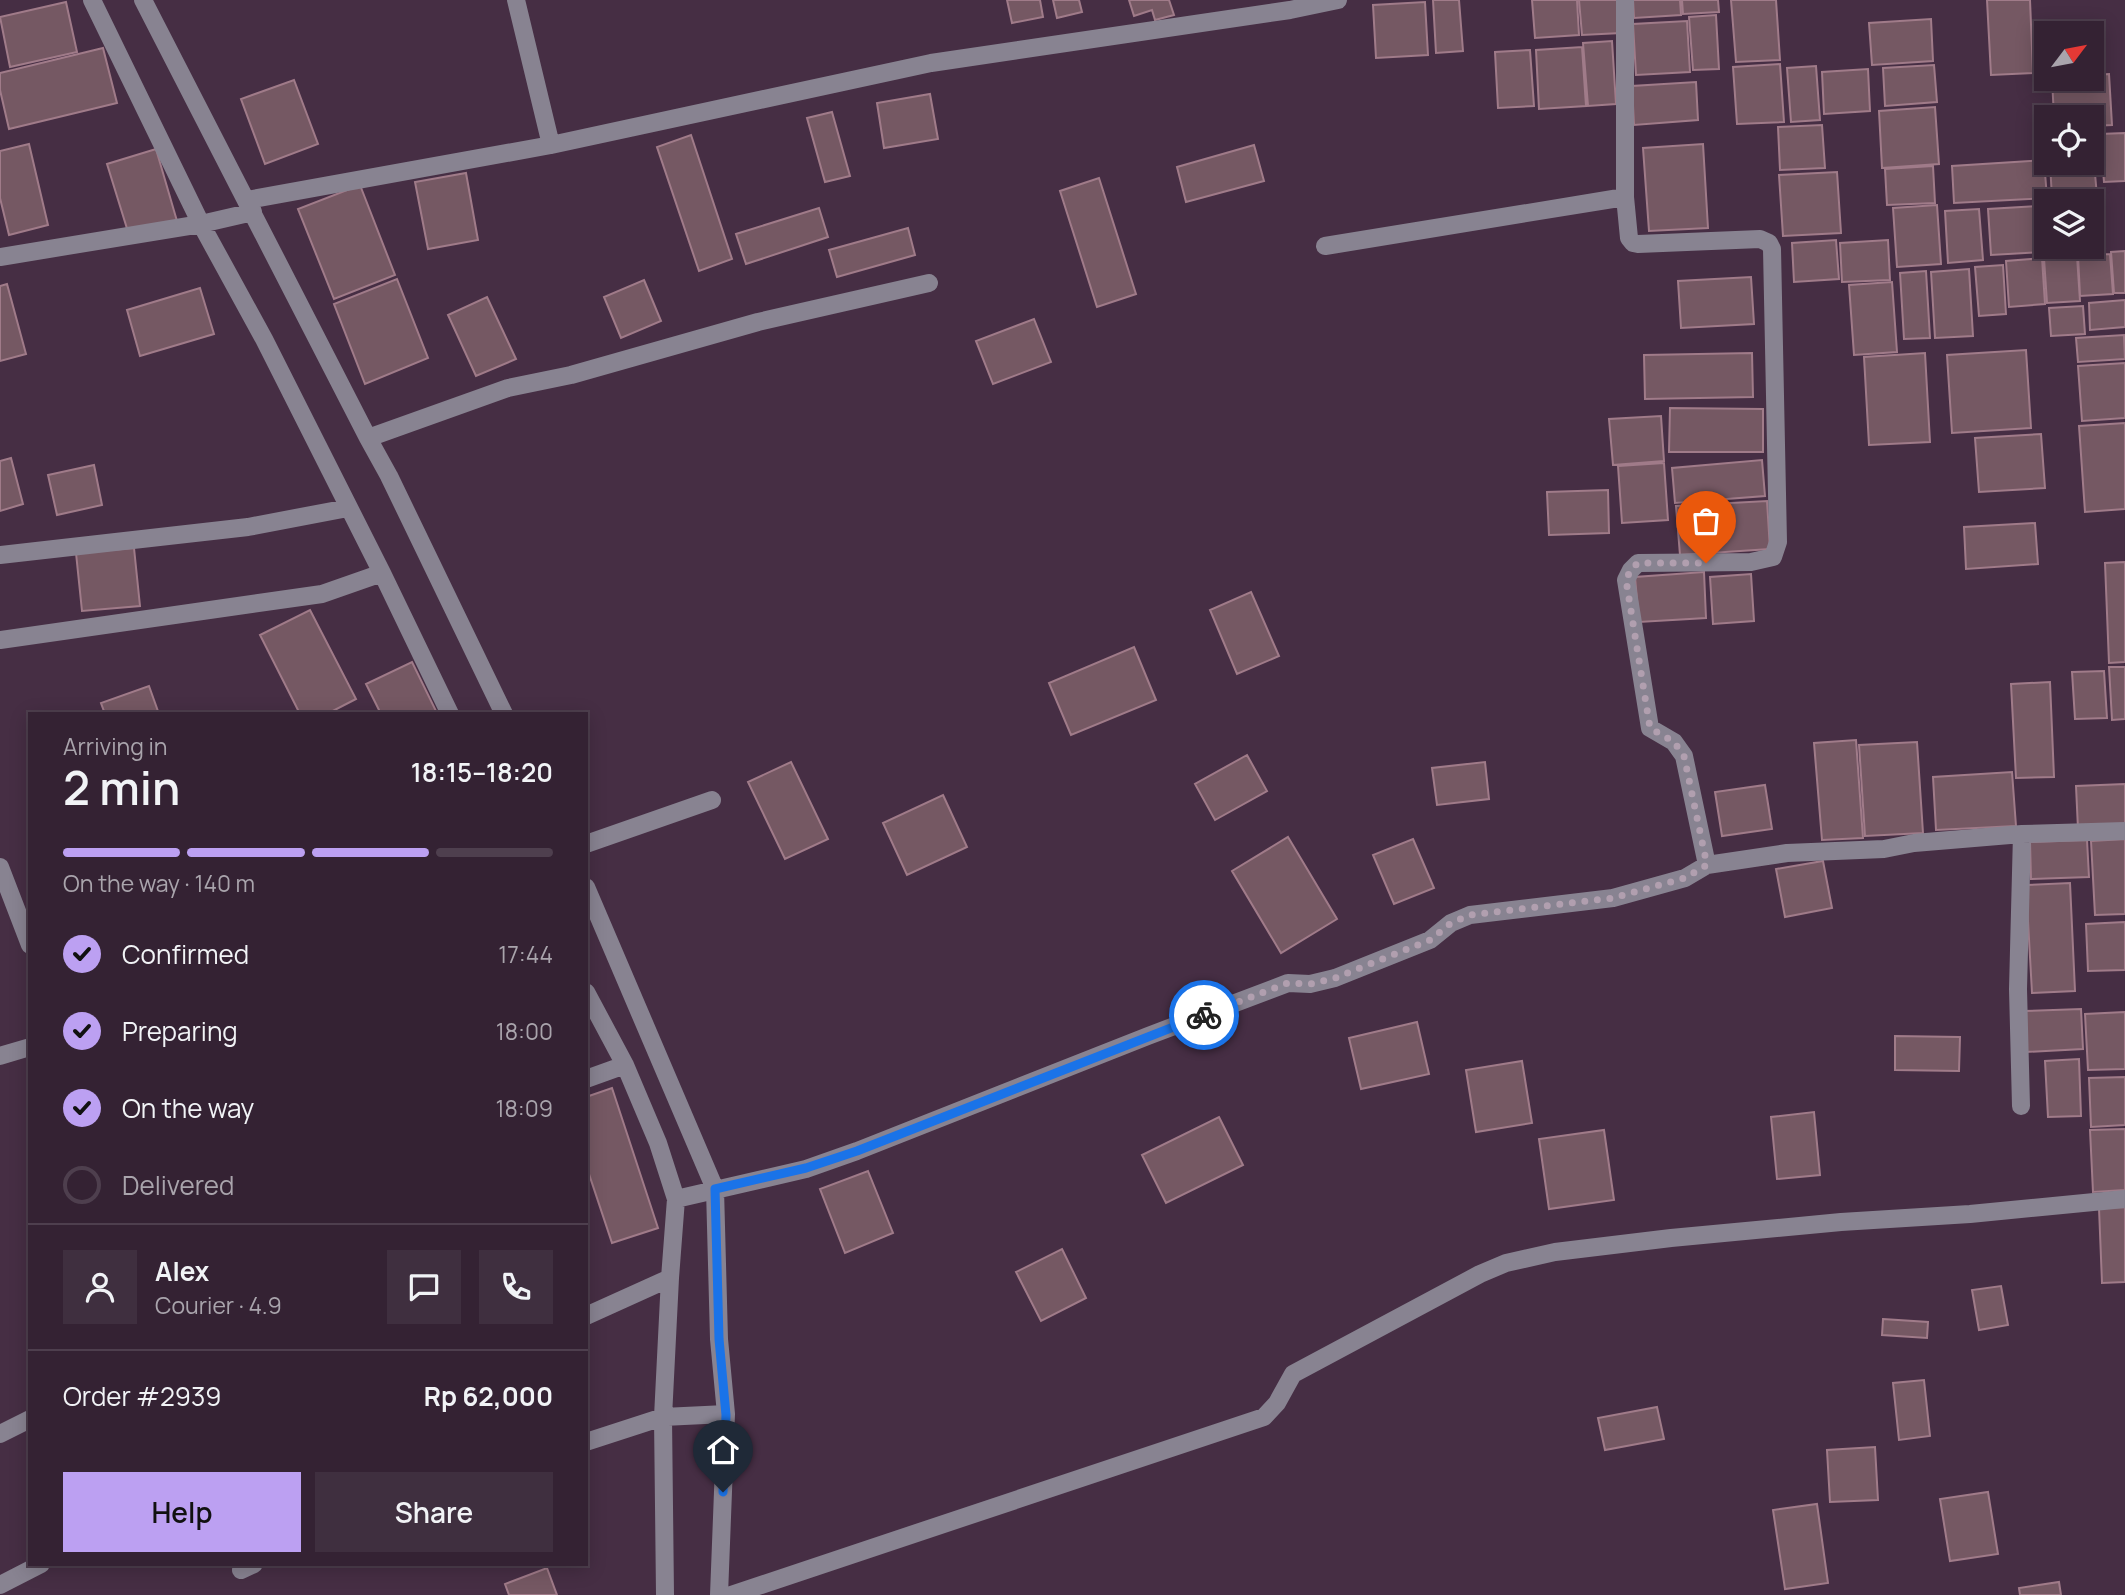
<!DOCTYPE html>
<meta charset="utf-8">
<style>
:root{--surface:#342233;--page:#3f2f3f;--text:#f1f3f6;--muted:#a9a4ac;--line:#4e3f4e;--accent:#bca0f2}
body{margin:0;font-family:Manrope,sans-serif;background:var(--page);color:var(--text);height:100vh;display:flex;flex-direction:column;font-size:26px;white-space:nowrap}
*{box-sizing:border-box;margin:0}
p{font-size:23px;color:var(--muted)}
.icon{flex:none;width:38px;height:38px;fill:none;stroke:currentColor;stroke-width:2;stroke-linecap:round;stroke-linejoin:round}
.map{position:relative;flex:1;overflow:hidden}
.panel{position:absolute;left:28px;top:712px;width:560px;height:854px;display:flex;flex-direction:column;background:var(--surface);border-radius:0px;box-shadow:0 4px 18px #0003,0 0 0 2px var(--line)}
.panel>*{flex:none}
.needle{width:46px;rotate:58deg}
.buttons{position:absolute;left:2034px;top:21px;display:grid;gap:14px}
.buttons a{display:grid;place-items:center;width:70px;height:70px;border-radius:0px;background:var(--surface);box-shadow:0 4px 18px #0003,0 0 0 2px var(--line);font-size:35px}
.pin{position:absolute;display:grid;place-items:center;width:60px;height:60px;color:#fff;margin:-72px -30px;border-radius:50% 50% 50% 0;rotate:-45deg;box-shadow:0 0 7px #0007}
.pin .icon{rotate:45deg}
.courier{position:absolute;display:grid;place-items:center;width:70px;height:70px;margin:-35px;border:5px solid #1a73e8;border-radius:50%;background:#fff;color:#222;box-shadow:0 2px 9px #0007}
.head em{font-style:normal;font-weight:600}
.head div{display:flex;flex-direction:column-reverse}
.head{display:flex;align-items:center;justify-content:space-between;height:119px;padding:0 35px}
h1{font-size:46px;font-weight:600;line-height:52px}
.bar{display:grid;grid-template-columns:repeat(4,1fr);gap:10px 7px;align-content:center;height:84px;padding:0 35px}
.bar i{height:9px;border-radius:5px;background:var(--line)}
.bar .current{background:var(--accent)}
.bar p{grid-column:span 4}
.line{display:flex;align-items:center;gap:18px;padding:0 35px;border-top:2px solid var(--line)}
.line div{flex:1}
.round{display:grid;place-items:center;flex:none;width:74px;height:74px;border-radius:0px;background:var(--page)}
ol{padding:0 35px;list-style:none}
li{display:flex;align-items:center;gap:21px;height:77px}
li p{margin-inline-start:auto}
li .icon{padding:7px;border-radius:50%;background:var(--accent);color:#111;stroke-width:4}
li:last-child{color:var(--muted)}
li i{width:38px;height:38px;border:4px solid var(--line);border-radius:50%}
.primary-button{display:flex;gap:14px;margin-top:auto;padding:14px 35px}
.primary-button a{flex:1;height:80px;border-radius:0px;background:var(--accent);color:#111;font-size:28px;font-weight:600;line-height:80px;text-align:center}
.primary-button a+a{background:var(--page);color:var(--text)}
.map>svg:first-child{display:block}
.building{fill:#755863;stroke:#a07b89;stroke-width:2}
.lines{fill:none;stroke-linecap:round;stroke-linejoin:round}
.minor{stroke:#888391;stroke-width:18}
.done{stroke:#b19faf;stroke-width:7;stroke-dasharray:0 12.6}
.route{stroke:#1a73e8;stroke-width:9}
</style>
<div class="map">
<svg width="2125" height="1595" viewBox="0 0 2125 1595">
<rect width="100%" height="100%" fill="#462e44"/>
<path class="building" d="M1007 0H1040L1043 17 1012 23Z
M1053 0H1079L1082 12 1057 18Z
M1129 0H1169L1174 15 1155 20 1152 10 1134 16Z
M1433 0H1459L1463 51 1436 53Z
M1532 0H1577L1579 35 1535 38Z
M1579 0H1619L1621 33 1582 35Z
M1633 0H1680L1681 15 1634 18Z
M1682 0H1718L1719 12 1683 14Z
M1731 0H1776L1780 60 1736 62Z
M1987 0H2030L2033 73 1991 75Z
M66 2 77 52 10 67 0 17Z
M1425 2 1428 55 1376 58 1373 5Z
M1716 15 1719 69 1693 70 1689 17Z
M1931 19 1933 61 1872 65 1869 23Z
M1687 21 1690 72 1636 75 1633 24Z
M1612 41 1616 104 1588 106 1583 43Z
M1582 47 1586 106 1539 109 1536 50Z
M103 48 117 103 9 129 0 90V73Z
M1530 50 1534 106 1498 108 1495 52Z
M1780 64 1784 122 1737 124 1733 67Z
M1934 65 1937 102 1885 106 1883 68Z
M1816 66 1820 120 1791 122 1787 68Z
M1868 69 1870 111 1824 114 1822 72Z
M2109 74 2112 125 2091 126V117H2054L2052 79H2091V75Z
M294 80 318 144 265 164 241 99Z
M1696 82 1698 120 1634 125 1632 86Z
M930 94 938 139 884 148 877 103Z
M1935 107 1939 164 1882 168 1879 111Z
M832 112 850 176 825 182 807 118Z
M1822 125 1825 168 1780 170 1778 127Z
M2091 129 2097 196 2052 198 2050 163H2091Z
M2125 133V181L2104 182 2100 134Z
M691 135 732 259 699 271 657 147Z
M29 144 48 225 9 235 0 198V151Z
M1703 144 1708 228 1649 231 1643 148Z
M1254 145 1264 181 1186 202 1177 167Z
M156 149 177 221 129 235 107 164Z
M2044 160 2047 198 1954 203 1952 166Z
M1933 166 1935 203 1887 205 1885 169Z
M1837 172 1841 233 1783 236 1779 175Z
M466 173 478 240 428 249 415 182Z
M1099 178 1136 294 1097 307 1060 191Z
M360 185 395 275 334 299 298 209Z
M2101 198 2105 248 2047 251 2046 247H2091V201H2047Z
M1937 205 1941 264 1897 267 1893 208Z
M2040 206 2043 252 1991 255 1988 209Z
M819 208 828 237 746 264 736 234Z
M1979 209 1983 260 1948 263 1945 211Z
M908 228 915 255 837 277 829 250Z
M1836 240 1839 279 1794 282 1792 243Z
M1888 240 1890 280 1842 282 1840 243Z
M2125 251V293H2114L2111 252Z
M2110 254 2113 294 2080 296 2078 255Z
M2077 256 2080 301 2047 303 2044 258Z
M2042 258 2045 304 2009 307 2006 261Z
M2003 265 2006 314 1979 316 1975 267Z
M1969 269 1973 336 1935 338 1931 272Z
M1926 271 1930 338 1904 339 1900 273Z
M1751 277 1754 324 1681 328 1678 281Z
M397 279 428 358 365 384 334 304Z
M644 280 661 321 621 338 604 297Z
M1892 282 1897 352 1854 355 1849 285Z
M7 284 26 354 0 361V286Z
M200 288 214 334 140 356 127 310Z
M487 297 516 359 476 376 448 315Z
M2125 300V327L2090 330 2089 303Z
M2083 306 2085 334 2051 336 2049 308Z
M1034 319 1051 362 993 384 976 341Z
M2124 335 2125 359 2078 362 2076 338Z
M2026 350 2031 428 1952 433 1947 355Z
M1752 353 1753 397 1645 399 1644 355Z
M1925 353 1930 442 1869 445 1864 357Z
M2125 363V418L2082 421 2078 366Z
M1670 408 1763 409V452H1669Z
M1661 416 1664 461 1613 465 1609 419Z
M2125 423V509L2085 512 2079 426Z
M2041 434 2045 488 1979 492 1975 438Z
M11 458 23 504 0 511V461Z
M1762 460 1765 496 1675 503 1672 468Z
M1664 463 1668 520 1622 523 1618 466Z
M94 465 102 505 57 515 48 475Z
M1608 490 1609 533 1549 535 1547 492Z
M1767 501 1770 549 1680 555 1676 506Z
M2035 523 2038 564 1966 569 1964 527Z
M134 548 140 606 82 611 76 553Z
M2125 562V662L2109 663 2105 563Z
M1704 572 1706 618 1639 622 1635 577Z
M1751 574 1754 621 1713 624 1710 577Z
M1251 592 1279 656 1237 674 1210 610Z
M310 610 356 699 327 714H300L260 635Z
M1134 647 1156 700 1071 735 1049 683Z
M412 662 436 711 430 714H381L366 684Z
M2109 667H2125V719L2112 720Z
M2104 671 2107 718 2075 719 2072 672Z
M2050 682 2054 777 2016 778 2011 684Z
M149 686 159 714H105L101 703Z
M1856 740 1863 838 1822 840 1814 743Z
M1917 742 1923 833 1865 836 1859 745Z
M1247 755 1267 791 1215 820 1195 784Z
M791 762 828 839 785 859 748 782Z
M1485 762 1489 799 1437 805 1432 768Z
M2012 772 2016 826 1936 830 1933 777Z
M2125 784V827L2078 829 2076 786Z
M1765 785 1772 829 1722 836 1715 792Z
M943 795 967 847 907 875 883 823Z
M1288 837 1337 919 1281 953 1232 871Z
M1413 839 1434 888 1394 904 1373 855Z
M2125 839V914L2095 915 2091 841Z
M2087 840 2089 877 2031 879 2030 842Z
M1823 861 1832 908 1785 917 1776 869Z
M2070 883 2075 991 2032 993 2026 885Z
M2125 922V970L2088 971 2086 924Z
M2081 1009 2083 1049 2026 1052 2024 1011Z
M2125 1012V1069L2088 1070 2085 1014Z
M1417 1022 1429 1074 1361 1089 1349 1038Z
M1895 1036 1960 1037 1959 1071 1895 1070Z
M2079 1059 2081 1116 2048 1117 2045 1061Z
M1522 1061 1532 1123 1476 1132 1466 1070Z
M2125 1077V1125L2091 1127 2089 1078Z
M612 1088 658 1228 612 1243 586 1165V1097Z
M1814 1112 1820 1175 1777 1179 1771 1117Z
M1219 1117 1243 1165 1166 1203 1142 1155Z
M2125 1129V1190L2093 1192 2090 1130Z
M1604 1130 1614 1200 1549 1209 1539 1139Z
M868 1171 893 1233 845 1253 820 1189Z
M2125 1207V1282L2102 1283 2099 1208Z
M1062 1249 1086 1298 1041 1321 1016 1272Z
M2001 1286 2008 1325 1979 1330 1972 1290Z
M1883 1319 1928 1322 1927 1338 1882 1335Z
M1924 1380 1930 1436 1899 1440 1893 1383Z
M1657 1407 1664 1439 1605 1450 1598 1418Z
M1875 1447 1878 1500 1830 1502 1827 1450Z
M1988 1492 1998 1554 1950 1561 1940 1499Z
M1817 1504 1828 1583 1785 1589 1773 1510Z
M547 1568 557 1595H509L505 1584Z
M2059 1582 2061 1595H2020L2019 1588Z"/>
<g class="lines">
<path class="minor" d="M92 0 201 224 264 339 382 573 450 714
M143 0 368 438 389 476 504 714
M516 0 551 145
M1625 0V197L1629 238 1633 243 1638 244 1760 239 1769 243 1772 249 1778 542 1773 557 1751 562 1638 563 1631 570 1626 580 1650 728 1674 742 1684 756 1707 865
M247 200 551 145 931 63 1290 10 1338 0
M1325 246 1625 197
M0 257 201 224 253 212
M368 438 508 388 571 375 758 322 929 283
M0 555 248 527 348 508
M0 640 322 594 382 573
M586 844 712 800
M0 867 30 945
M586 887 715 1189 719 1339 726 1414 719 1595
M586 992 625 1065 658 1143 676 1199 670 1278 663 1417 665 1595
M0 1056 30 1047
M586 1079 625 1065
M2021 1106 2018 989 2022 834
M676 1199 806 1169 857 1151 1148 1036 1288 983 1310 984 1335 978 1430 940 1451 923 1470 915 1613 898 1685 878 1707 865 1787 853 1884 849 1914 843 2022 834 2125 831
M586 1316 670 1278
M0 1434 30 1419
M586 1442 663 1417 726 1414
M241 1570 254 1564
M0 1585 41 1564
M731 1595 1264 1417 1277 1403 1293 1374 1480 1274 1506 1263 1555 1252 1671 1238 1841 1222 1970 1214 2125 1199"/>
</g>
<g class="lines">
<path class="done" d="M1204 1015 1288 983 1310 984 1335 978 1430 940 1451 923 1470 915 1613 898 1685 878 1707 865 1684 756 1674 742 1650 728 1626 580 1631 569 1638 563H1706"/>
<path class="route" d="M723 1492 726 1415 719 1339 715 1189 806 1168 857 1151 1204 1015"/>
</g>
</svg>
<div class="buttons">
<a><svg class="needle" viewBox="-14 -14 28 28"><path d="M0-13l5 13h-10z" fill="#e53935"/><path d="M0 13l5-13h-10z" fill="#a9a4ac"/></svg></a>
<a><svg class="icon" aria-label="locate" viewBox="0 0 24 24"><circle cx="12" cy="12" r="6"/><path d="M12 2v4M12 18v4M2 12h4M18 12h4"/></svg></a>
<a><svg class="icon" aria-label="layers" viewBox="0 0 24 24"><path d="M12 4l9 5-9 5-9-5zM3 14l9 5 9-5"/></svg></a>
</div>
<div class="pin" style="left:1706px;top:563px;background:#ea580c"><svg class="icon" aria-label="bag" viewBox="0 0 24 24"><path d="M5 8h14l-1 12H6zM9 8a3 3 0 0 1 6 0"/></svg></div>
<div class="pin" style="left:723px;top:1492px;background:#1f2937"><svg class="icon" aria-label="home" viewBox="0 0 24 24"><path d="M3 11l9-7 9 7M6 9v11h12V9"/></svg></div>
<div class="courier" style="left:1204px;top:1015px"><svg class="icon" aria-label="bike" viewBox="0 0 24 24"><circle cx="6" cy="16" r="4"/><circle cx="18" cy="16" r="4"/><path d="M6 16l4-8h5l3 8M10 8l3 8H6M13 5h3"/></svg></div>
<section class="panel">
<div class="head"><div><h1>2 min</h1><p>Arriving in</p></div><em>18:15–18:20</em></div>
<div class="bar"><i class="current"></i><i class="current"></i><i class="current"></i><i></i><p>On the way · 140 m</p></div>
<ol>
<li><svg class="icon" aria-label="check" viewBox="0 0 24 24"><path d="M5 12l5 5 9-10"/></svg>Confirmed<p>17:44</p></li>
<li><svg class="icon" aria-label="check" viewBox="0 0 24 24"><path d="M5 12l5 5 9-10"/></svg>Preparing<p>18:00</p></li>
<li><svg class="icon" aria-label="check" viewBox="0 0 24 24"><path d="M5 12l5 5 9-10"/></svg>On the way<p>18:09</p></li>
<li><i></i>Delivered</li>
</ol>
<div class="line" style="height:126px"><a class="round"><svg class="icon" aria-label="person" viewBox="0 0 24 24"><circle cx="12" cy="8" r="4"/><path d="M4 21q1-7 8-7t8 7"/></svg></a><div><b>Alex</b><p>Courier · 4.9</p></div><a class="round"><svg class="icon" aria-label="chat" viewBox="0 0 24 24"><path d="M4 5h16v11H9l-5 4z"/></svg></a><a class="round"><svg class="icon" aria-label="phone" viewBox="0 0 24 24"><path d="M5 4h4l2 5-3 2q2 4 5 5l2-3 5 2v4C11 20 4 13 5 4z"/></svg></a></div>
<div class="line" style="height:91px"><div>Order #2939</div><b>Rp 62,000</b></div>
<div class="primary-button"><a>Help</a><a>Share</a></div>
</section>
</div>
